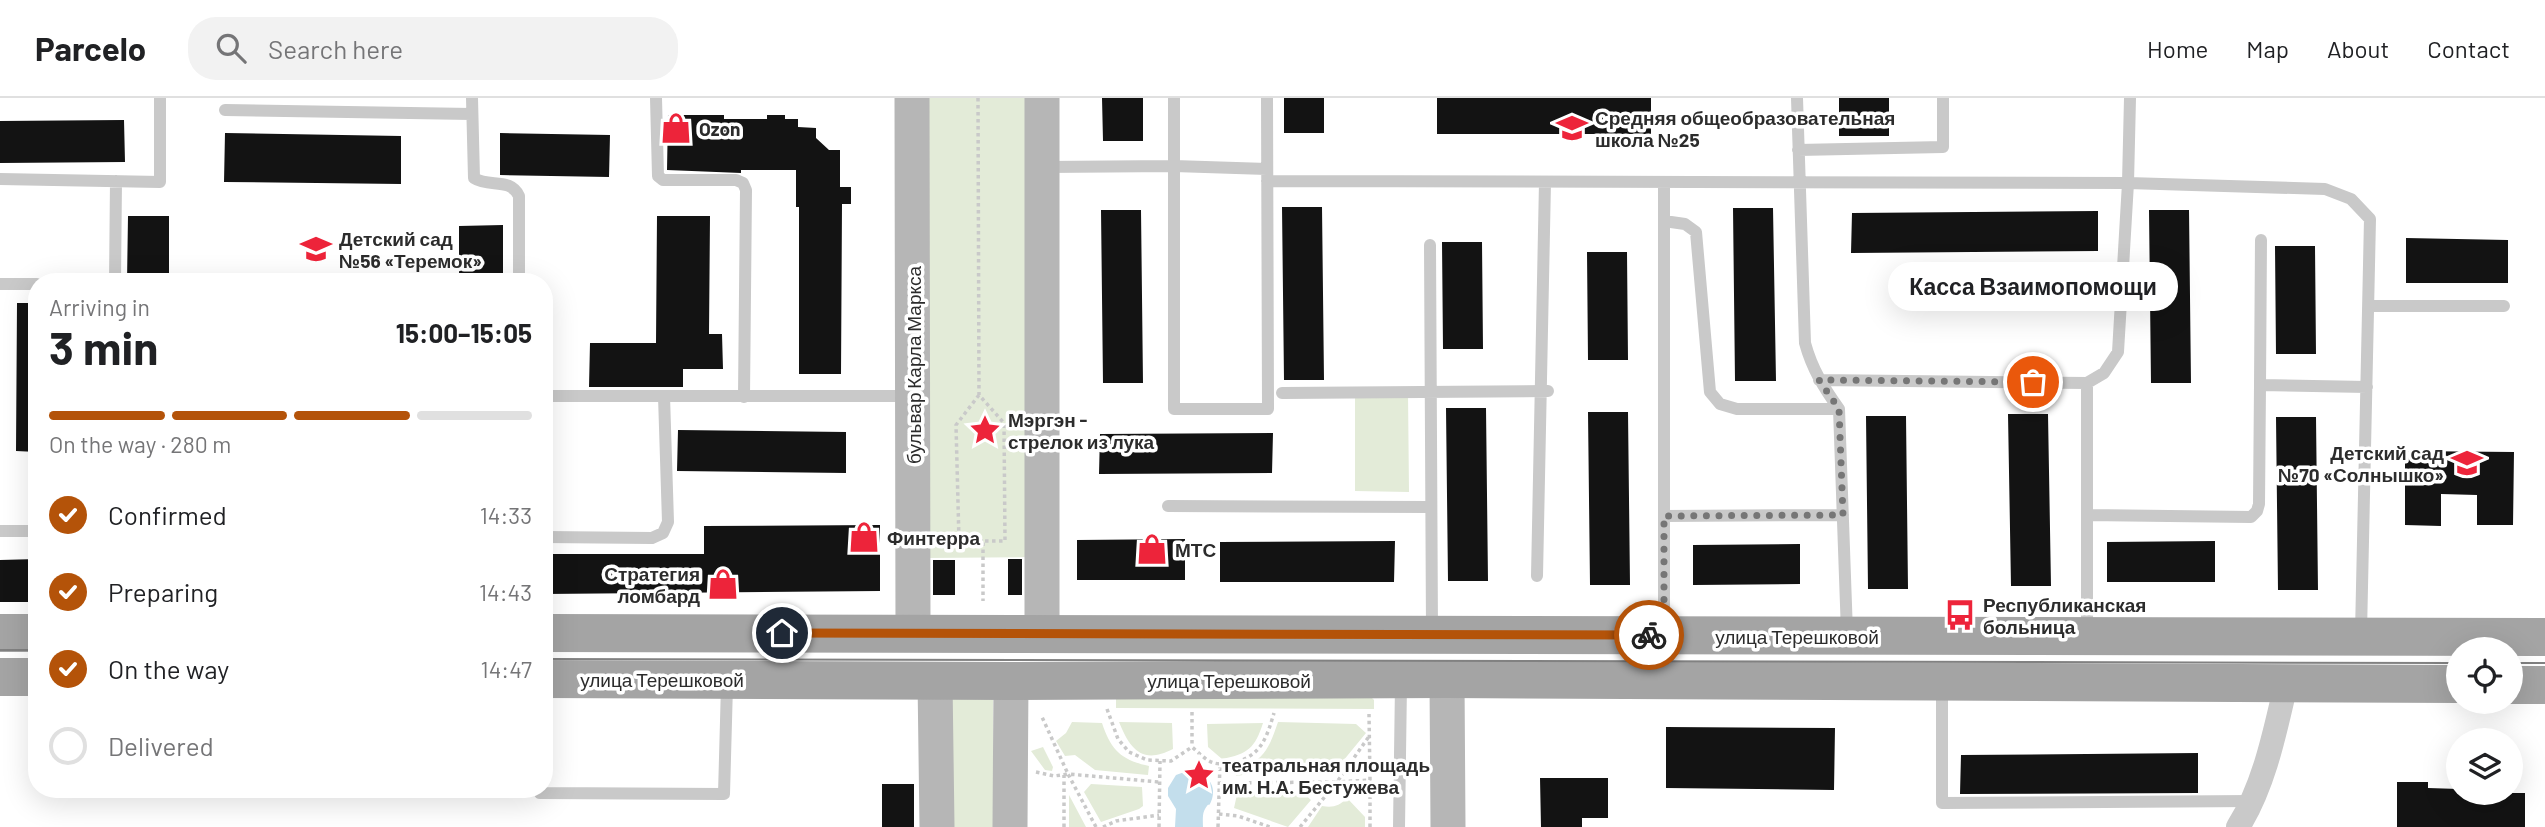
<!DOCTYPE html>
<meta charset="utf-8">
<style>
:root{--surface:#fff;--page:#f2f2f2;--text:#202124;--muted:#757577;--line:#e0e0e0;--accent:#b45309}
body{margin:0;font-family:Barlow,sans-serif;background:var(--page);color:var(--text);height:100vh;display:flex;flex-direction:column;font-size:26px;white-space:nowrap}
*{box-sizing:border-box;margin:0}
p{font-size:23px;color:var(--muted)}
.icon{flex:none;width:38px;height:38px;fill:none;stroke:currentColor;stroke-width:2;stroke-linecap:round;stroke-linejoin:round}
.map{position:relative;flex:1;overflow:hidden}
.drawer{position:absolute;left:28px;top:175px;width:525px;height:525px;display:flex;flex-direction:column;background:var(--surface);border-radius:28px;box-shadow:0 7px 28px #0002}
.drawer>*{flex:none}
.fabs{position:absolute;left:2446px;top:539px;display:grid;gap:14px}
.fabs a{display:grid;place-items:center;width:77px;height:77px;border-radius:50%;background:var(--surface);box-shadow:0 7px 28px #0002;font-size:35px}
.pin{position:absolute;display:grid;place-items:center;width:60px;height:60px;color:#fff;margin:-30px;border:4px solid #fff;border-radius:50%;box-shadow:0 2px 7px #0007}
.courier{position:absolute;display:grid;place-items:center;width:70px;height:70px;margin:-35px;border:5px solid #b45309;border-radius:50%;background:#fff;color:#222;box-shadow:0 2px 9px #0007}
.bubble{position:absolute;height:49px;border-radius:24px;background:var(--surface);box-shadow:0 7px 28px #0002;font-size:23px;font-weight:700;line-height:49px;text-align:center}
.head em{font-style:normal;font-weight:700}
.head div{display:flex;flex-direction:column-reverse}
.head{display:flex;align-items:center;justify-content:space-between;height:119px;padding:0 21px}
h1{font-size:46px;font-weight:700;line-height:52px}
.bar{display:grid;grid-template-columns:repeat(4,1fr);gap:10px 7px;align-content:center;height:84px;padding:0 21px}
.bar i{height:9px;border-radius:5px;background:var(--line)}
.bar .current{background:var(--accent)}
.bar p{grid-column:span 4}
ol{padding:0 21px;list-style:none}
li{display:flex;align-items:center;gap:21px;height:77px}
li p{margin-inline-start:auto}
li .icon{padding:7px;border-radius:50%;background:var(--accent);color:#fff;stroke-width:4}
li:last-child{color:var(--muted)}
li i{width:38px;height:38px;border:4px solid var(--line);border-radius:50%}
header{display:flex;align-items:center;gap:42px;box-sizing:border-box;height:98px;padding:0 35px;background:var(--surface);border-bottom:2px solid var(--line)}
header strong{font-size:33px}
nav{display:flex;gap:38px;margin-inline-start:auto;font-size:24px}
.search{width:490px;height:63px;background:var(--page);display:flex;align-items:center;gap:18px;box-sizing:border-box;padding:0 24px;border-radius:28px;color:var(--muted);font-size:26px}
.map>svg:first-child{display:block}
.green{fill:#e3ebd8}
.water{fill:#c3deec}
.building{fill:#131313}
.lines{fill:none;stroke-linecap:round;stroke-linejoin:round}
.path{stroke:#c9c9c9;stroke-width:3.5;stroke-dasharray:3.5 3.5;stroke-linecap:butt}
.lane{stroke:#c9c9c9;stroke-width:12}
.street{stroke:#c9c9c9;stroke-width:24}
.secondary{stroke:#b6b6b6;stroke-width:35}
.primary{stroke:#a4a4a4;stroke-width:38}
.tram{stroke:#818181;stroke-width:2}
.done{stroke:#767676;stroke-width:7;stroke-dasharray:0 12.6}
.route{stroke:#b45309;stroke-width:9}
.labels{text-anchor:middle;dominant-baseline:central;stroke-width:7;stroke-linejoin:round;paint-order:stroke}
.poi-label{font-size:19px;font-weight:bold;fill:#2c2c2c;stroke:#fff;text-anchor:start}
.street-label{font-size:19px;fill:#2c2c2c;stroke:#fff}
</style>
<header>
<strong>Parcelo</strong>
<div class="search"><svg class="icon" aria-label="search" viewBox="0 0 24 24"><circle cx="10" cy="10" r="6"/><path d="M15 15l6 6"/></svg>Search here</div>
<nav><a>Home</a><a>Map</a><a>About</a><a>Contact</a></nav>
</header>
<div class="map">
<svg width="2545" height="729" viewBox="0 0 2545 729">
<rect width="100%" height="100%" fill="#fff"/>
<path class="green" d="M923 0H1030L1035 459 926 460Z
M1355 295H1408L1409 394 1355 393Z
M1116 593 1366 594 1374 602V611L1116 610Z
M951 599H993V729H951Z
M1072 624 1102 625C1111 652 1121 662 1149 668L1148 677 1095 672 1075 657 1065 658 1056 643 1066 635Z
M1119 624 1172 625 1173 651C1142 667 1130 651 1119 624Z
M1278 624 1356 626 1366 635 1343 663 1333 662 1314 674 1277 672 1236 678 1235 672C1263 664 1269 651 1278 624Z
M1263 625C1255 650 1248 656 1222 661L1208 649 1207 626Z
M1043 649 1053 669 1052 673 1045 672 1031 653Z
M1091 686 1142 689 1143 708 1139 711 1101 724 1084 694Z
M1238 692 1284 697 1300 692 1311 702 1288 729 1234 710Z
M1069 697 1086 729H1069Z
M1347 700 1365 719V729H1308L1322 708C1333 710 1339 708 1347 700Z"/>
<path class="water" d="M1190 672C1205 674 1217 686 1212 701 1208 712 1210 702 1205 711 1202 716 1203 723 1203 729H1175L1176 711 1168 698V690L1176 677Z"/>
<path class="building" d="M1102 0H1143V43H1103Z
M1284 0H1324V35H1284Z
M1437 0H1651V36H1437Z
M1839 0H1889V38H1839Z
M668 17H724V21H767V17H785V21H798V29L816 30V40L829 52H840V89H851V106H842L841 276H799V109H796V72H741V75L667 72Z
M124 22 125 64 0 65V23Z
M225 35 401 38V86L224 84Z
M500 35 610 37 609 79 500 77Z
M1282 109H1322L1324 282H1284Z
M1733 110H1773L1776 283H1735Z
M1101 112H1141L1143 285H1103Z
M2149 112H2189L2191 285H2151Z
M2098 113V153L1851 155 1852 115Z
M128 118H169V184H127Z
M657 118H710L709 236H722L723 271H683V289H589L590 245H656Z
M503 127V184H459V128Z
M2406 140 2508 142V185H2406Z
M1442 144H1482L1483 251H1443Z
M2275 148H2315L2316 256H2276Z
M1587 154H1627L1628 262H1588Z
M17 205H37V354L16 353Z
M1446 310H1486L1488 483H1448Z
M1588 314H1628L1630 487H1590Z
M2008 316H2048L2051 488H2011Z
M1866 318H1906L1908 491H1868Z
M2276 319H2316L2318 492H2278Z
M678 332 846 334V375L677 373Z
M1273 335 1272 375 1099 376 1100 336Z
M2405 353 2514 354 2513 427H2477V397L2441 396V428L2405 427Z
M880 427V493L544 496V456H704V428Z
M1185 441V482H1077V442Z
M1395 443 1394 484H1220V444Z
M2215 443V484H2107V444Z
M1800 446V486L1693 487V447Z
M37 461V504H0V462Z
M1008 461H1022V497H1008Z
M933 462H955V497H933Z
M1666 629 1835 630 1834 692 1666 690Z
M2198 655V695L1960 696 1961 657Z
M1540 680H1608V720H1582V729H1541Z
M2397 684H2428V690L2459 691V695H2525V729H2397Z
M882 686H914V729H882Z"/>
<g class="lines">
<path class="path" d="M978 0 979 297 1004 325 1005 443H983V503
M979 297 956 327 959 443H983
M1107 611 1118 641 1129 654 1147 662 1171 663 1192 649C1198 654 1206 663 1214 665 1221 667 1229 665 1236 664 1262 657 1267 638 1274 615
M1192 614V649
M1036 674 1054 678 1068 676 1042 619
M1220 685 1337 684 1370 637
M1219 716 1238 718 1270 729
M1064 729V677
M1096 729 1068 676 1159 684
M1103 729 1116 723 1159 717
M1159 729 1160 663
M1218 729 1220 665
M1300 729 1337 684 1370 682 1369 616
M1370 729V682"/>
<path class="lane" d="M472 0 474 80C489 90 510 79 519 98V184
M656 0 658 78 663 82H736L743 85 746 92 744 299
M1174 0V311H1268L1267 0
M1797 0 1805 245C1812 271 1824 290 1839 311L1847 535
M225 12 472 16
M1798 52 1943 49V0
M1045 69 1174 68 1267 71
M0 81 160 84V0
M1267 83 2128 85 2325 91 2351 101 2370 121 2361 535
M1664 84V535
M1664 123 1685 126 1696 134 1710 294 1720 306 1737 311H1839
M1430 147 1432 533
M115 184 116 83
M0 186H37
M2369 208H2504
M1819 282 2087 285
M2260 287 2261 142
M1282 295 1548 293
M544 298H909
M1168 408 1431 409
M2087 417 2251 419 2257 413 2259 406 2260 287 2367 289
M1664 418 1843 417
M0 433H37
M544 439 652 440 663 435 668 424 664 298
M1537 478 1545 84
M2087 534V285L2104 275 2118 254 2128 85 2130 0
M1942 588V705L2252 703
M539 691 540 695 724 696 727 587
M1399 729 1401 586"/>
<path class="street" d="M2238 729C2264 688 2275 634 2286 586"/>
<path class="secondary" d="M912 0 913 535
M1042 0V535
M1447 581 1448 729
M935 582 937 729
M1010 729 1011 583"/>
<path class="primary" d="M0 535H37
M544 535 2545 539
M0 579H37
M544 581 1011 583 1447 581 2459 586
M2511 587H2545"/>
<path class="tram" d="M0 552H37
M544 561 2459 565
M2511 565H2545"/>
</g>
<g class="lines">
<path class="done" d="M1649 537H1664V418L1843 417 1839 311 1819 282 2033 284"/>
<path class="route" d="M782 535 1649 537"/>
</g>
<defs>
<symbol id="shop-bare" viewBox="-9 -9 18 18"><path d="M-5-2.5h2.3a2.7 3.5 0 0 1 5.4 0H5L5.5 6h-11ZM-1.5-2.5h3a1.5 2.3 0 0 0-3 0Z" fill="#ed243a" stroke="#fff" stroke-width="2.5" paint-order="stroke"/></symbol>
<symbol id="school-bare" viewBox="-9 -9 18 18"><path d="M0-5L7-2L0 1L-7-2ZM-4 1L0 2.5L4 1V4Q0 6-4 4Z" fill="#ed243a" stroke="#fff" stroke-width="2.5" paint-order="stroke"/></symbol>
<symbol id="sight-bare" viewBox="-9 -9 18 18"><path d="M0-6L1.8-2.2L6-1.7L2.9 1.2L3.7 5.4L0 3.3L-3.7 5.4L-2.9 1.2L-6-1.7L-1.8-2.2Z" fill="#ed243a" stroke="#fff" stroke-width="2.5" paint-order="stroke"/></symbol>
<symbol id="bus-bare" viewBox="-9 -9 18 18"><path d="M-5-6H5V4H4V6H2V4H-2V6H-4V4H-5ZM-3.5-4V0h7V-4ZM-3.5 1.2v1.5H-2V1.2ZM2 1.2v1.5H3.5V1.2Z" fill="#ed243a" stroke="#fff" stroke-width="2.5" paint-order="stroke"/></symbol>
</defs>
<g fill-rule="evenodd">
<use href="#shop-bare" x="654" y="8" width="44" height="44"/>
<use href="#school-bare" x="1550" y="8" width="44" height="44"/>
<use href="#school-bare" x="294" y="129" width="44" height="44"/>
<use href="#sight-bare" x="963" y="310" width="44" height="44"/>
<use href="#school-bare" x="2445" y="343" width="44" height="44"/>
<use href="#shop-bare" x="842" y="417" width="44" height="44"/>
<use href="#shop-bare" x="1130" y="429" width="44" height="44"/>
<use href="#shop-bare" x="701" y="464" width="44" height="44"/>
<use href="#bus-bare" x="1938" y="495" width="44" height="44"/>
<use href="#sight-bare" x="1177" y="655" width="44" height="44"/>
</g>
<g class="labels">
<g class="poi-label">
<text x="1595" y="19">Средняя общеобразовательная<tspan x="1595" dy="22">школа №25</tspan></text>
<text x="699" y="30">Ozon</text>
<text x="339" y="140">Детский сад<tspan x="339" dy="22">№56 «Теремок»</tspan></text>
<text x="1008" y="321">Мэргэн -<tspan x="1008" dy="22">стрелок из лука</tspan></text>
<text x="2444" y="354" text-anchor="end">Детский сад<tspan x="2444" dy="22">№70 «Солнышко»</tspan></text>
<text x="887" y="439">Финтерра</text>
<text x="1175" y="451">МТС</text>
<text x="700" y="475" text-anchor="end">Стратегия<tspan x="700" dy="22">ломбард</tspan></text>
<text x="1983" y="506">Республиканская<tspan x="1983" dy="22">больница</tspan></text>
<text x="1222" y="666">театральная площадь<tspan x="1222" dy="22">им. Н.А. Бестужева</tspan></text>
</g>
<g class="street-label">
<text transform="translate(913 267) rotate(-90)">бульвар Карла Маркса</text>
<text x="1797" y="538">улица Терешковой</text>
<text x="662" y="581">улица Терешковой</text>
<text x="1229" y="582">улица Терешковой</text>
</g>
</g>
</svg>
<div class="fabs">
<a><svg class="icon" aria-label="locate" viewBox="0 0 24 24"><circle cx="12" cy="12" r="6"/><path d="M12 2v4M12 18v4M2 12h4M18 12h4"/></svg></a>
<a><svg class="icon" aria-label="layers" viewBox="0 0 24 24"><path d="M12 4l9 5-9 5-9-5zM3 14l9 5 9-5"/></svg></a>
</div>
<div class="pin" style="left:2033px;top:284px;background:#ea580c"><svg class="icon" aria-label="bag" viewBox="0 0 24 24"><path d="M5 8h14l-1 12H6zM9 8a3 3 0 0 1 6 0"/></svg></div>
<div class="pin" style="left:782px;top:535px;background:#1f2937"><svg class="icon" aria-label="home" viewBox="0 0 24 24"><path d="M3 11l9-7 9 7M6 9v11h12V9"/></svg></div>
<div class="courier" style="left:1649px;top:537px"><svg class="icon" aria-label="bike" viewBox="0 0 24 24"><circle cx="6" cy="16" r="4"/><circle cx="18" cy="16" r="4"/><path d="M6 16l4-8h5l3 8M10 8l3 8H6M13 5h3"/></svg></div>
<div class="bubble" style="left:1888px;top:164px;width:290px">Касса Взаимопомощи</div>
<section class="drawer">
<div class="head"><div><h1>3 min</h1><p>Arriving in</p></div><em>15:00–15:05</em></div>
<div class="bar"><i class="current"></i><i class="current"></i><i class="current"></i><i></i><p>On the way · 280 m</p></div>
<ol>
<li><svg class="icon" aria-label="check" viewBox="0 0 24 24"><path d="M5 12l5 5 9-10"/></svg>Confirmed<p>14:33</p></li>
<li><svg class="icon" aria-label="check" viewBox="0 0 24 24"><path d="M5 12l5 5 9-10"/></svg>Preparing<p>14:43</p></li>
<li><svg class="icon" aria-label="check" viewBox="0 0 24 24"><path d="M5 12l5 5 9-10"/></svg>On the way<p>14:47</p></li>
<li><i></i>Delivered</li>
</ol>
</section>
</div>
